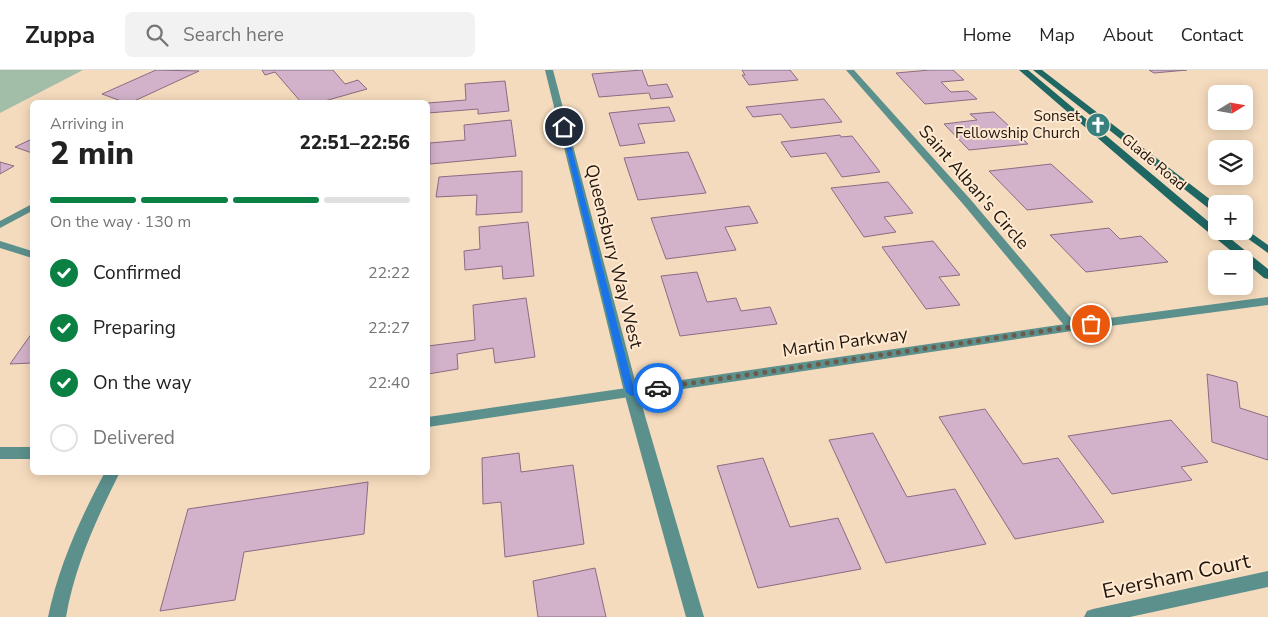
<!DOCTYPE html>
<meta charset="utf-8">
<style>
:root{--surface:#fff;--page:#f2f2f2;--text:#222;--muted:#767676;--line:#e0e0e0;--accent:#0b8043}
body{margin:0;font-family:"Nunito Sans",sans-serif;background:var(--page);color:var(--text);height:100vh;display:flex;flex-direction:column;font-size:19px;white-space:nowrap}
*{box-sizing:border-box;margin:0}
p{font-size:16px;color:var(--muted)}
.icon{flex:none;width:28px;height:28px;fill:none;stroke:currentColor;stroke-width:2;stroke-linecap:round;stroke-linejoin:round}
.map{position:relative;flex:1;overflow:hidden}
.panel{position:absolute;left:30px;top:30px;width:400px;height:375px;display:flex;flex-direction:column;background:var(--surface);border-radius:8px;box-shadow:0 2px 12px #0003}
.panel>*{flex:none}
.needle{width:32px;rotate:79deg}
.tools{position:absolute;left:1208px;top:15px;display:grid;gap:10px}
.tools a{display:grid;place-items:center;width:45px;height:45px;border-radius:8px;background:var(--surface);box-shadow:0 2px 12px #0003;font-size:25px}
.pin{position:absolute;display:grid;place-items:center;width:42px;height:42px;color:#fff;margin:-21px;border:2px solid #fff;border-radius:50%;box-shadow:0 1px 5px #0007}
.courier{position:absolute;display:grid;place-items:center;width:50px;height:50px;margin:-25px;border:4px solid #1a73e8;border-radius:50%;background:#fff;color:#222;box-shadow:0 1px 6px #0007}
.headline em{font-style:normal;font-weight:800}
.headline div{display:flex;flex-direction:column-reverse}
.headline{display:flex;align-items:center;justify-content:space-between;height:85px;padding:0 20px}
h1{font-size:32px;font-weight:800;line-height:38px}
.bar{display:grid;grid-template-columns:repeat(4,1fr);gap:8px 5px;align-content:center;height:60px;padding:0 20px}
.bar i{height:6px;border-radius:4px;background:var(--line)}
.bar .active{background:var(--accent)}
.bar p{grid-column:span 4}
ol{padding:0 20px;list-style:none}
li{display:flex;align-items:center;gap:15px;height:55px}
li p{margin-inline-start:auto}
li .icon{padding:5px;border-radius:50%;background:var(--accent);color:#fff;stroke-width:4}
li:last-child{color:var(--muted)}
li i{width:28px;height:28px;border:2px solid var(--line);border-radius:50%}
header{display:flex;align-items:center;gap:30px;box-sizing:border-box;height:70px;padding:0 25px;background:var(--surface);border-bottom:1px solid var(--line)}
header strong{font-size:24px}
nav{display:flex;gap:28px;margin-inline-start:auto;font-size:18px}
.search{width:350px;height:45px;background:var(--page);display:flex;align-items:center;gap:12px;box-sizing:border-box;padding:0 18px;border-radius:8px;color:var(--muted);font-size:19px}
.map>svg:first-child{display:block}
.green{fill:#a3bea8}
.building{fill:#d2b2ca;stroke:#8a6c83}
.lines{fill:none;stroke-linecap:round;stroke-linejoin:round}
.minor{fill:#5b908d;fill-rule:evenodd}
.tertiary{fill:#5b908d;fill-rule:evenodd}
.secondary{fill:#1f6763;fill-rule:evenodd}
.route{fill:#1a73e8}
.done{stroke:#6b5b4a;stroke-width:5;stroke-dasharray:0 9}
.labels{text-anchor:middle;dominant-baseline:central;stroke-width:4;stroke-linejoin:round;paint-order:stroke}
.far-poi-label{font-size:15px;fill:#20160c;stroke:#ffe9d1;text-anchor:end}
.far-street-label{font-size:15px;fill:#20160c;stroke:#ffe9d1}
.street-label{font-size:18px;fill:#20160c;stroke:#ffe9d1}
.near-street-label{font-size:21px;fill:#20160c;stroke:#ffe9d1}
</style>
<header>
<strong>Zuppa</strong>
<div class="search"><svg class="icon" aria-label="search" viewBox="0 0 24 24"><circle cx="10" cy="10" r="6"/><path d="M15 15l6 6"/></svg>Search here</div>
<nav><a>Home</a><a>Map</a><a>About</a><a>Contact</a></nav>
</header>
<div class="map">
<svg width="1268" height="547" viewBox="0 0 1268 547">
<rect width="100%" height="100%" fill="#f5dbbd"/>
<path class="green" d="M0 0H83L0 43Z"/>
<path class="building" d="M156 0 199 1 132 32H124L102 24Z
M262 0H333L345 14 358 10 367 19 321 32H301L275 2 265 5Z
M642 0 648 16 667 14 673 27 651 29 649 23 599 27 592 4Z
M742 0H790L798 10 749 15 742 5H745Z
M930 0H953L964 10 941 12 951 22 968 21 977 29 925 34 896 3Z
M1149 0H1187L1154 3Z
M505 11 509 41 478 44V39L428 43V33L466 30 465 14Z
M824 29 842 52 791 58 781 44 753 47 746 37Z
M669 37 675 51 638 54 645 73 620 76 609 43Z
M994 42 1028 74 969 80 944 54 977 50 970 44Z
M511 50 516 86 430 94V73L465 70 464 55Z
M840 65 841 67 852 66 880 102 842 107 826 83 791 87 781 72Z
M32 69V83L15 77Z
M688 82 706 123 638 130 624 88Z
M0 92 14 96 0 104Z
M1051 94 1093 132 1027 140 989 101Z
M522 101V142L476 145 477 125 436 127 439 107Z
M888 112 913 143 884 147 896 162 864 167 831 118Z
M749 136 758 153 725 157 736 180 666 189 651 148Z
M528 152 534 206 503 209 502 196 465 200 464 181 480 179 479 157Z
M1109 158 1120 169 1141 166 1168 192 1086 202 1050 165Z
M933 171 960 205 939 207 960 235 926 239 882 177Z
M697 202 707 232 736 228 741 241 770 237 777 254 680 266 661 206Z
M526 228 535 287 495 293 493 278 457 284 458 299 428 304V276L475 270 473 235Z
M32 263V293L10 294Z
M1207 304 1237 312 1240 338 1268 347V390L1212 372Z
M985 339 1023 394 1058 388 1104 452 1015 469 939 347Z
M1171 350 1208 392 1181 397 1192 410 1112 424 1068 366Z
M873 363 907 427 955 419 986 474 886 493 829 370Z
M519 383 521 402 573 395 584 474 505 487 501 432 483 434 482 388Z
M763 388 790 457 838 448 861 499 758 518 717 396Z
M368 412 364 464 244 482 235 530 160 541 188 439Z
M595 498 606 547H538L533 511Z"/>
<g class="lines">
<path class="minor" d="M545 0H553L638 322 704 547H686L624 322Z
M846 0H854L971 130 1076 254 1078 257 1076 260H1068L963 134Z
M32 134V141L0 158V151Z
M0 171 32 181V188L0 178Z
M105 402H120C96 450 75 495 66 547H48C59 495 80 449 105 402Z
M1268 501V517L1130 547H1084L1087 541 1093 539Z"/>
<path class="tertiary" d="M1268 227V235L1072 261 428 357V347L1072 253Z
M0 377H32V389H0Z"/>
<path class="secondary" d="M1019 0H1028L1216 158V161H1221L1268 199V209L1264 208 1244 191V189H1241L1174 134Z
M1033 0H1042L1216 134V142L1212 141Z
M1244 158 1268 175V183L1240 163 1239 161H1244Z"/>
</g>
<path class="route" d="M564 55 566 57 634 319 658 315 662 318 661 321 631 326 626 322 561 57Z"/>
<g class="lines">
<path class="done" d="M658 318 1091 254"/>
</g>
<defs>
<symbol id="church-disc" viewBox="-11 -11 22 22"><circle r="9.5" fill="#38817f" stroke="#ffe9d1"/><path d="M-1.2-6h2.4v3.5h3.3v2.4h-3.3V6h-2.4V-.1h-3.3v-2.4h3.3Z" fill="#fff"/></symbol>
</defs>
<g fill-rule="evenodd">
<use href="#church-disc" x="1084" y="41" width="28" height="28"/>
</g>
<g class="labels">
<g class="far-poi-label">
<text x="1080" y="46">Sonset<tspan x="1080" dy="17">Fellowship Church</tspan></text>
</g>
<g class="far-street-label">
<text transform="translate(1154 92) rotate(40)">Glade Road</text>
</g>
<g class="street-label">
<text transform="translate(974 117) rotate(49)">Saint Alban's Circle</text>
<text transform="translate(614 186) rotate(76)">Queensbury Way West</text>
<text transform="translate(845 272) rotate(-8)">Martin Parkway</text>
</g>
<g class="near-street-label">
<text transform="translate(1176 506) rotate(-12)">Eversham Court</text>
</g>
</g>
</svg>
<div class="tools">
<a><svg class="needle" viewBox="-14 -14 28 28"><path d="M0-13l5 13h-10z" fill="#e53935"/><path d="M0 13l5-13h-10z" fill="#767676"/></svg></a>
<a><svg class="icon" aria-label="layers" viewBox="0 0 24 24"><path d="M12 4l9 5-9 5-9-5zM3 14l9 5 9-5"/></svg></a>
<a>+</a>
<a>−</a>
</div>
<div class="pin" style="left:1091px;top:254px;background:#ea580c"><svg class="icon" aria-label="bag" viewBox="0 0 24 24"><path d="M5 8h14l-1 12H6zM9 8a3 3 0 0 1 6 0"/></svg></div>
<div class="pin" style="left:564px;top:57px;background:#1f2937"><svg class="icon" aria-label="home" viewBox="0 0 24 24"><path d="M3 11l9-7 9 7M6 9v11h12V9"/></svg></div>
<div class="courier" style="left:658px;top:318px"><svg class="icon" aria-label="car" viewBox="0 0 24 24"><path d="M5 17H2v-5l4-1 3-4h7l3 4 3 1v5h-3M9 17h6M6 11h13"/><circle cx="7" cy="17" r="2"/><circle cx="17" cy="17" r="2"/></svg></div>
<section class="panel">
<div class="headline"><div><h1>2 min</h1><p>Arriving in</p></div><em>22:51–22:56</em></div>
<div class="bar"><i class="active"></i><i class="active"></i><i class="active"></i><i></i><p>On the way · 130 m</p></div>
<ol>
<li><svg class="icon" aria-label="check" viewBox="0 0 24 24"><path d="M5 12l5 5 9-10"/></svg>Confirmed<p>22:22</p></li>
<li><svg class="icon" aria-label="check" viewBox="0 0 24 24"><path d="M5 12l5 5 9-10"/></svg>Preparing<p>22:27</p></li>
<li><svg class="icon" aria-label="check" viewBox="0 0 24 24"><path d="M5 12l5 5 9-10"/></svg>On the way<p>22:40</p></li>
<li><i></i>Delivered</li>
</ol>
</section>
</div>
